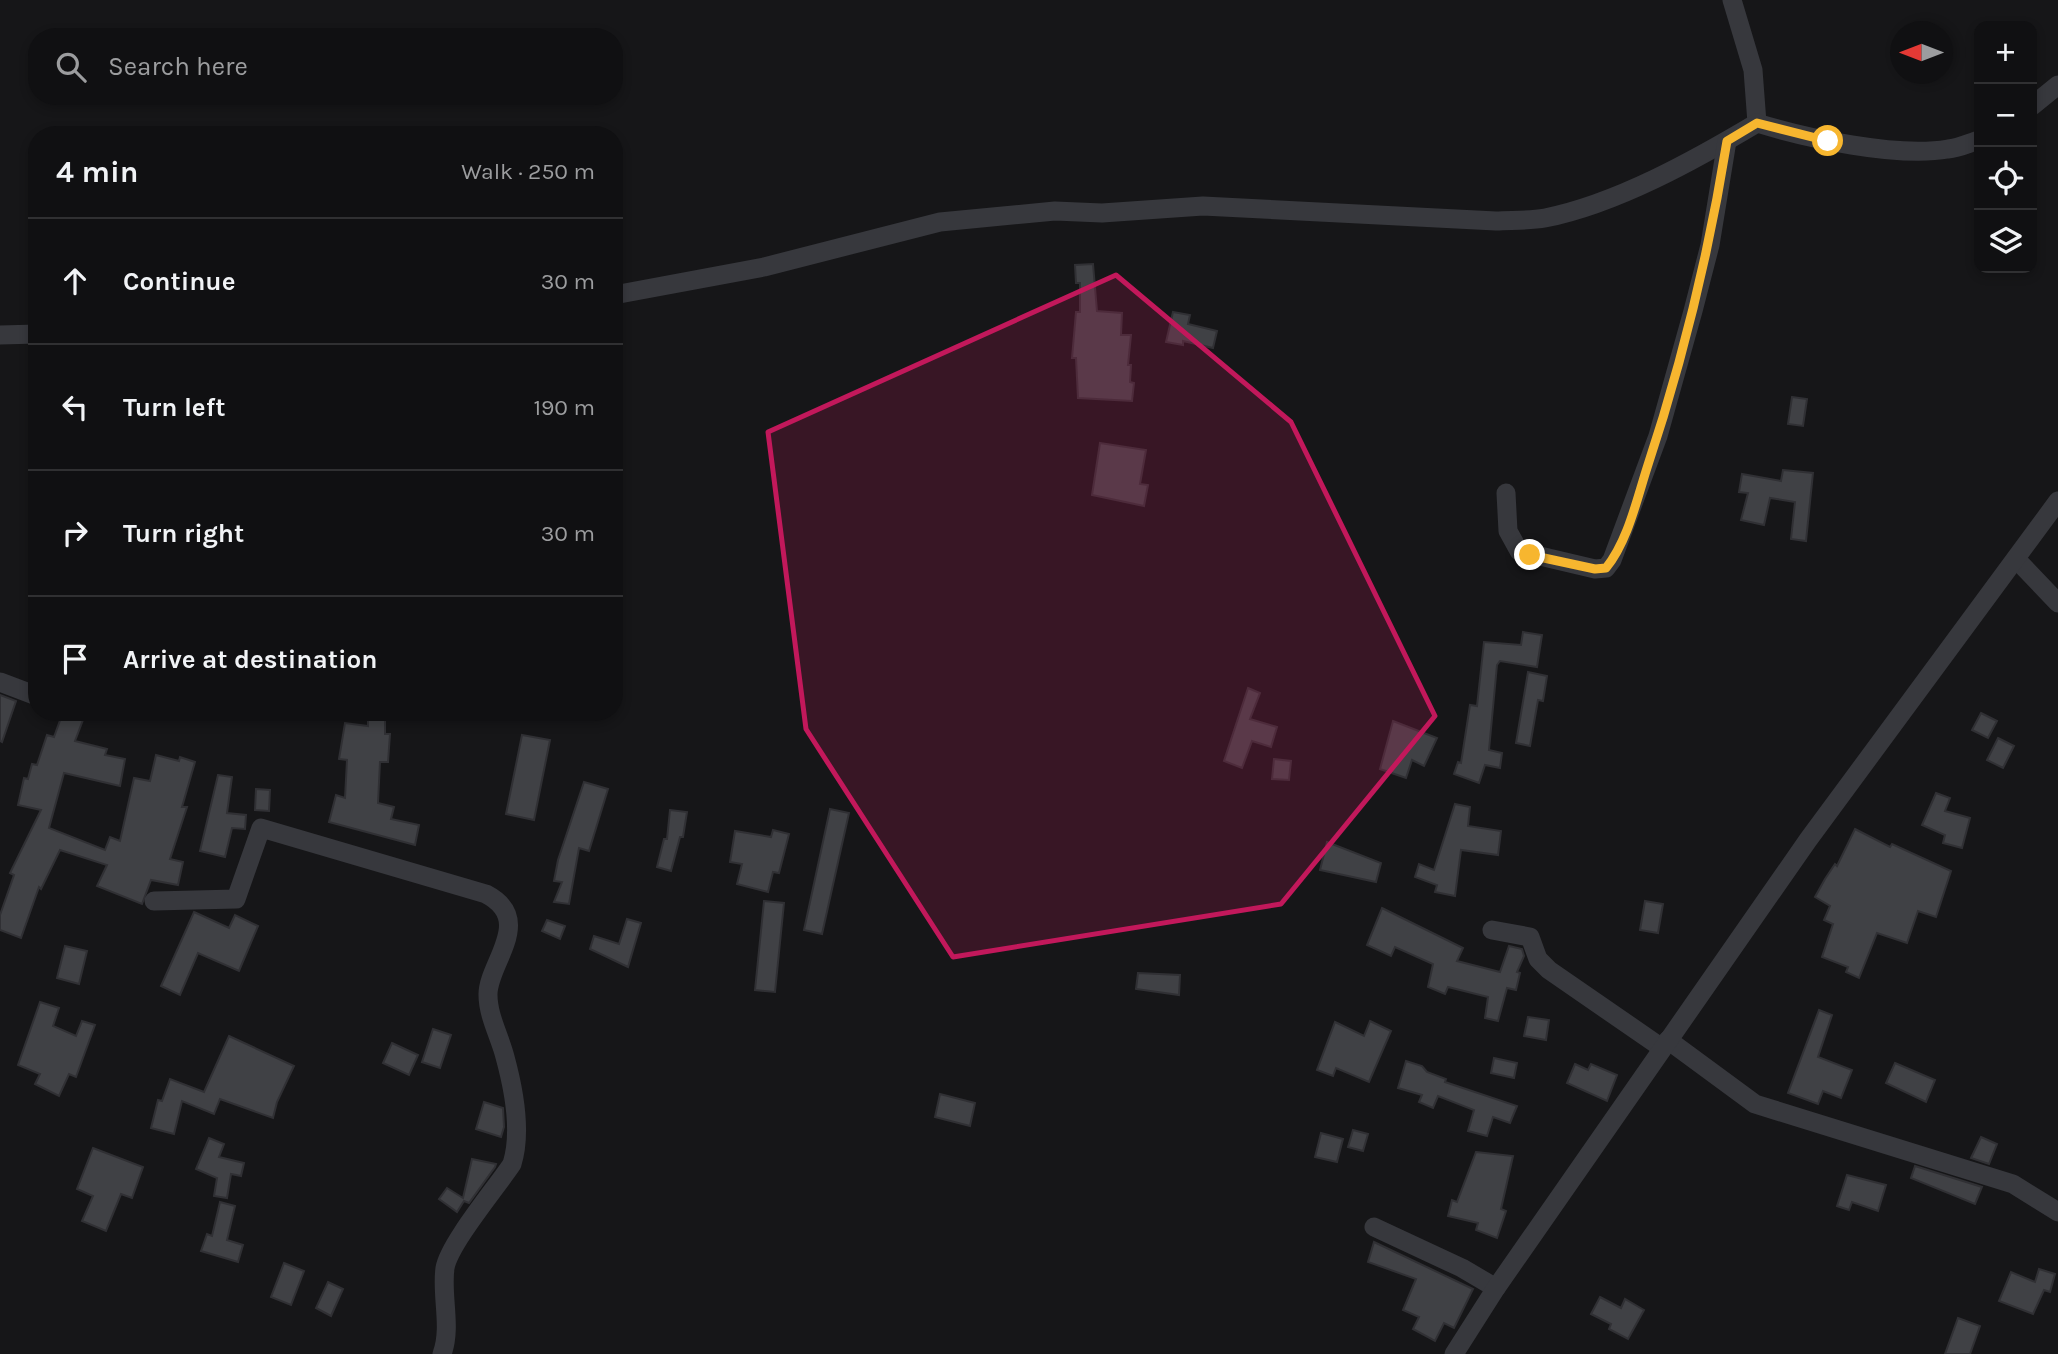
<!DOCTYPE html>
<meta charset="utf-8">
<style>
:root{--surface:#101012;--page:#1e1e20;--text:#f1f3f6;--muted:#9c9d9f;--line:#303032}
body{margin:0;font-family:Karla,sans-serif;background:var(--page);color:var(--text)}
.controls{position:absolute;right:21px;top:21px;display:grid;overflow:hidden;border-radius:14px;box-shadow:0 4px 10px #0003}
.controls button{width:63px;height:63px;display:grid;place-items:center;padding:0;border:0;border-bottom:2px solid var(--line);background:var(--surface);color:var(--text);font:35px sans-serif}
.compass{position:absolute;left:1890px;top:21px;width:63px;height:63px;border-radius:50%;background:var(--surface);box-shadow:0 4px 10px #0003;rotate:270deg}
.stop{position:absolute;width:21px;height:21px;margin:-16px;border:5px solid #f7b62f;border-radius:50%;background:#fff}
.stop.end{background:#f7b62f;border-color:#fff;box-shadow:0 2px 7px #0008}
.list{margin:0;padding:0;list-style:none}
h2{display:flex;justify-content:space-between;align-items:center;height:91px;margin:0;padding:0 28px;font-size:30px}
h2 small{font-size:23px;font-weight:400;color:var(--muted)}
.list li{display:grid;grid-template-columns:46px 1fr auto;gap:21px;align-items:center;box-sizing:border-box;height:126px;padding:0 28px;border-top:2px solid var(--line)}
.list b{display:block;font-size:26px;white-space:nowrap}
.list em{font-size:23px;font-style:normal;color:var(--muted)}
.icon{flex:none;width:38px;height:38px;fill:none;stroke:currentColor;stroke-width:2;stroke-linecap:round;stroke-linejoin:round}
.map{position:relative;flex:none;width:2058px;height:1354px;overflow:hidden}
.search{position:absolute;background:var(--surface);box-shadow:0 4px 10px #0003;left:28px;top:28px;width:595px;height:77px;display:flex;align-items:center;gap:18px;box-sizing:border-box;padding:0 24px;border-radius:28px;color:var(--muted);font-size:26px}
.panel{position:absolute;background:var(--surface);box-shadow:0 4px 10px #0003;left:28px;top:126px;width:595px;height:595px;border-radius:28px}
.map>svg:first-child{display:block}
.building{fill:#404145;stroke:#303034;stroke-width:2}
.lines{fill:none;stroke-linecap:round;stroke-linejoin:round}
.minor{stroke:#37383d;stroke-width:19}
.route{stroke:#f7b62f;stroke-width:9}
.marked{fill:#c2185b;fill-opacity:0.2;stroke:#c2185b;stroke-width:5;stroke-linejoin:round}
</style>
<div class="map">
<svg width="2058" height="1354" viewBox="0 0 2058 1354">
<rect width="100%" height="100%" fill="#161618"/>
<g class="building">
<path d="M1093 264 1097 311 1122 313 1121 335H1131L1128 365H1131L1130 382 1134 383 1132 401 1078 398 1076 358H1072L1076 312H1080V283H1076L1075 265Z"/>
<path d="M1173 312 1190 315 1188 324 1217 331 1213 348 1183 341V345L1166 342Z"/>
<path d="M1792 397 1807 399 1803 426 1788 424Z"/>
<path d="M1100 443 1146 450 1140 484 1148 485 1144 506 1092 495Z"/>
<path d="M1783 470 1813 473 1806 541 1791 539 1795 502 1770 498 1764 525 1741 520 1748 493 1739 492 1742 474 1781 481Z"/>
<path d="M1523 632 1542 635 1537 667 1500 661 1497 665 1489 750 1502 753 1500 768 1485 765 1479 783 1454 774 1458 762 1461 763 1470 705 1477 706 1484 642 1521 645Z"/>
<path d="M1528 672 1547 676 1543 701 1538 700 1530 746 1516 743Z"/>
<path d="M1248 688 1260 693 1250 719 1277 727 1271 747 1252 741 1242 768 1224 761Z"/>
<path d="M0 695 16 701 2 742 0 741Z"/>
<path d="M63 712H86L75 741 107 749 105 755 125 759 120 786 64 773 49 828 105 850 110 837 120 841 134 778 150 781 156 755 179 761 180 757 195 762 182 807H187L170 859 183 862 178 885 151 880 142 904 97 886 107 865 60 850 41 889 39 887 21 938 0 930V915L14 875 10 873 41 810 18 805 24 778 28 779 32 764 37 765 47 735 54 737Z"/>
<path d="M368 712H385V734H390L388 762H380L378 803 394 807 391 819 419 825 415 845 329 822 336 795 345 798 347 760 339 759 345 723 368 726Z"/>
<path d="M1981 713 1997 721 1988 738 1972 730Z"/>
<path d="M1393 721 1437 738 1424 766 1412 760 1406 778 1380 769Z"/>
<path d="M522 735 550 740 534 820 506 814Z"/>
<path d="M1998 738 2014 746 2003 768 1987 760Z"/>
<path d="M1274 759 1291 761 1289 780 1272 779Z"/>
<path d="M218 775 232 777 227 813 246 815 245 829 232 828 225 857 200 851Z"/>
<path d="M584 782 608 789 589 851 579 848 569 904 554 902 562 882 554 881 558 860Z"/>
<path d="M256 789 270 790 269 811 255 810Z"/>
<path d="M1936 793 1950 798 1945 811 1970 818 1962 848 1943 843 1945 835 1922 825Z"/>
<path d="M1455 804 1470 807 1468 826 1501 831 1498 855 1461 850 1455 896 1435 892 1437 885 1415 877 1419 864 1434 870Z"/>
<path d="M830 809 849 813 822 934 804 930Z"/>
<path d="M670 810 687 812 683 837H680L671 871 657 867 664 839H667Z"/>
<path d="M1855 829 1890 847 1892 844 1951 871 1936 917 1918 911 1907 943 1877 933 1859 978 1846 972 1848 967 1822 957 1833 924 1824 920 1830 906 1815 897 1825 879 1835 864 1837 866Z"/>
<path d="M773 830 789 834 779 873 773 872 768 892 737 884 742 864 730 862 735 831 771 837Z"/>
<path d="M1327 842 1381 863 1376 882 1320 870Z"/>
<path d="M764 901 784 903 775 992 755 990Z"/>
<path d="M1645 901 1663 904 1658 933 1640 930Z"/>
<path d="M1382 908 1463 948 1457 961 1500 972 1509 946 1522 949 1524 956 1517 972 1520 973 1516 990 1507 988 1498 1021 1485 1018 1488 997 1448 987 1445 994 1428 987 1433 964 1395 947 1391 956 1367 945Z"/>
<path d="M194 912 229 928 235 915 258 926 239 971 198 953 180 995 161 986Z"/>
<path d="M627 919 641 923 628 967 590 949 594 936 619 944Z"/>
<path d="M547 920 565 926 560 939 542 931Z"/>
<path d="M65 946 87 951 79 984 57 978Z"/>
<path d="M1138 973 1180 975 1179 995 1136 989Z"/>
<path d="M40 1002 59 1008 53 1026 76 1036 82 1021 95 1025 76 1077 69 1074 59 1096 35 1084 40 1074 18 1065Z"/>
<path d="M1819 1010 1832 1015 1818 1057 1852 1070 1841 1098 1823 1091 1818 1104 1788 1093Z"/>
<path d="M1528 1017 1549 1020 1546 1040 1524 1036Z"/>
<path d="M1370 1021 1391 1031 1369 1082 1336 1068 1333 1076 1317 1070 1335 1022 1364 1036Z"/>
<path d="M433 1029 451 1035 440 1068 422 1062Z"/>
<path d="M229 1036 294 1066 277 1102 273 1118 220 1099 214 1114 182 1101 174 1134 151 1128 158 1100 162 1101 170 1079 204 1092Z"/>
<path d="M392 1043 418 1055 409 1075 383 1063Z"/>
<path d="M1494 1058 1517 1063 1514 1078 1491 1073Z"/>
<path d="M1406 1061 1422 1066 1427 1072 1446 1079 1445 1082 1517 1106 1510 1123 1493 1117 1487 1136 1468 1131 1474 1110 1438 1096 1433 1108 1419 1102 1422 1095 1398 1088Z"/>
<path d="M1895 1063 1935 1080 1926 1102 1886 1083Z"/>
<path d="M1575 1064 1588 1070 1591 1064 1617 1075 1607 1101 1567 1083Z"/>
<path d="M940 1094 975 1103 970 1126 935 1117Z"/>
<path d="M484 1102 503 1108 504 1127 501 1137 476 1129Z"/>
<path d="M1353 1130 1368 1134 1363 1151 1348 1147Z"/>
<path d="M1321 1133 1343 1139 1337 1162 1315 1157Z"/>
<path d="M1981 1137 1997 1144 1989 1164 1971 1158Z"/>
<path d="M209 1138 224 1144 219 1157 244 1163 241 1176 231 1174 227 1198 214 1196 217 1178 196 1169Z"/>
<path d="M93 1148 143 1167 132 1198 121 1194 106 1231 82 1221 93 1196 77 1189Z"/>
<path d="M1476 1152 1513 1156 1501 1209 1506 1211 1497 1238 1476 1230 1478 1223 1448 1216 1452 1200 1457 1202Z"/>
<path d="M472 1159 496 1164 495 1167 469 1203 464 1201 457 1212 439 1199 447 1188 463 1198Z"/>
<path d="M1915 1166 1982 1187 1975 1204 1911 1178Z"/>
<path d="M1847 1175 1886 1185 1878 1211 1852 1202 1849 1210 1837 1206Z"/>
<path d="M220 1202 235 1206 227 1240 243 1245 238 1262 201 1251 207 1234 212 1236Z"/>
<path d="M1374 1242 1473 1289 1454 1328 1444 1323 1435 1341 1413 1329 1419 1317 1403 1310 1416 1279 1368 1262Z"/>
<path d="M284 1263 304 1271 291 1305 271 1297Z"/>
<path d="M2039 1269 2055 1274 2050 1292 2044 1290 2033 1314 1999 1301 2011 1272 2035 1282Z"/>
<path d="M328 1282 343 1289 331 1316 316 1308Z"/>
<path d="M1600 1297 1621 1308 1625 1299 1644 1310 1628 1339 1609 1329 1611 1324 1591 1314Z"/>
<path d="M1958 1318 1980 1326 1970 1354H1945Z"/>
</g>
<g class="lines">
<g class="minor">
<path d="M1732 0 1753 70 1757 123C1806 138 1897 158 1948 149 1959 148 1969 143 1979 140"/>
<path d="M2032 106 2058 85"/>
<path d="M614 295 764 267 940 222 1055 211 1102 213 1203 206 1496 221C1511 220 1529 221 1545 218 1616 204 1695 160 1757 123"/>
<path d="M0 335 37 334"/>
<path d="M1506 493 1508 531 1519 551 1595 569 1606 568 1612 560 1658 436 1693 311 1710 245 1727 141"/>
<path d="M2016 559 2058 603"/>
<path d="M0 682 37 696"/>
<path d="M154 901 236 899 261 828 486 894C536 920 487 964 488 995 488 1016 500 1037 505 1057 514 1090 522 1132 512 1164 496 1188 449 1244 445 1268 441 1296 452 1327 442 1354"/>
<path d="M1492 930 1530 937 1538 959 1549 970 1662 1048"/>
<path d="M1668 1040 1755 1104 2013 1184 2058 1212"/>
<path d="M1374 1227 1462 1268 1496 1288"/>
<path d="M1454 1354 1496 1288 1808 840 2058 501"/>
</g>
</g>
<g class="lines">
<path class="route" d="M1530 555 1595 569 1606 568C1627 542 1636 503 1646 471 1682 363 1709 253 1727 141L1757 123 1828 141"/>
</g>
<path class="marked" d="M1116 275 1291 422 1435 716 1281 904 953 957 806 729 768 432Z"/>
</svg>
<div class="controls">
<button>+</button>
<button>−</button>
<button><svg class="icon" aria-label="locate" viewBox="0 0 24 24"><circle cx="12" cy="12" r="6"/><path d="M12 2v4M12 18v4M2 12h4M18 12h4"/></svg></button>
<button><svg class="icon" aria-label="layers" viewBox="0 0 24 24"><path d="M12 4l9 5-9 5-9-5zM3 14l9 5 9-5"/></svg></button>
</div>
<svg class="compass" viewBox="-18 -18 36 36"><path d="M0-13l5 13h-10z" fill="#e53935"/><path d="M0 13l5-13h-10z" fill="#9c9d9f"/></svg>
<div class="stop" style="left:1828px;top:141px"></div>
<div class="stop end" style="left:1530px;top:555px"></div>
<div class="search"><svg class="icon" aria-label="search" viewBox="0 0 24 24"><circle cx="10" cy="10" r="6"/><path d="M15 15l6 6"/></svg>Search here</div>
<section class="panel">
<h2>4 min<small>Walk · 250 m</small></h2>
<ul class="list">
<li><svg class="icon" aria-label="ahead" viewBox="0 0 24 24"><path d="M12 20V5M6 11l6-6 6 6"/></svg><div><b>Continue</b></div><em>30 m</em></li>
<li><svg class="icon" aria-label="left" viewBox="0 0 24 24"><path d="M17 20v-9H6M10 6l-5 5 5 5"/></svg><div><b>Turn left</b></div><em>190 m</em></li>
<li><svg class="icon" aria-label="right" viewBox="0 0 24 24"><path d="M7 20v-9h11M14 6l5 5-5 5"/></svg><div><b>Turn right</b></div><em>30 m</em></li>
<li><svg class="icon" aria-label="arrive" viewBox="0 0 24 24"><path d="M6 21V4h12l-3 4 3 4H6"/></svg><div><b>Arrive at destination</b></div></li>
</ul>
</section>
</div>
